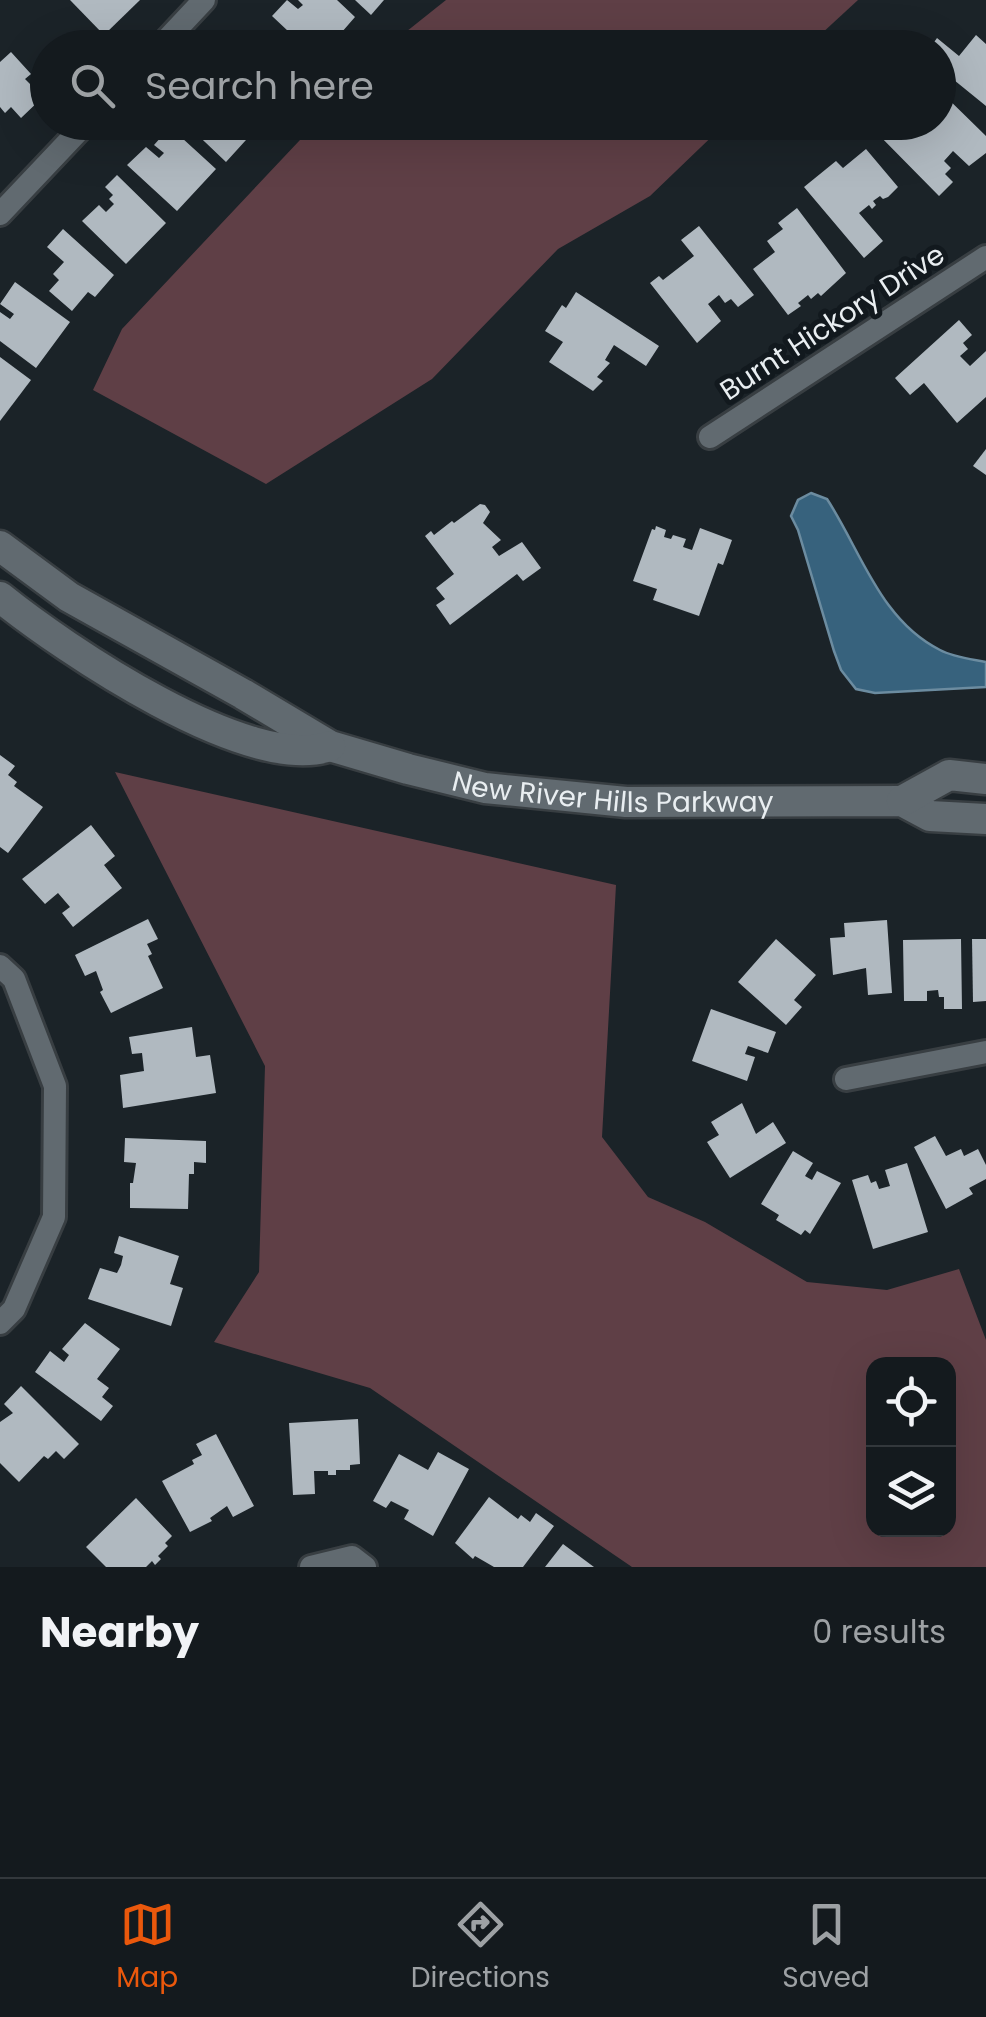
<!DOCTYPE html>
<style>
:root{--surface:#141a1e;--page:#21272b;--text:#f1f3f6;--muted:#9da1a4;--line:#33383c;--accent:#ea580c}
body{margin:0;font-family:Poppins,sans-serif;background:var(--page);color:var(--text)}
.controls{position:absolute;right:30px;bottom:30px;display:grid;overflow:hidden;border-radius:20px;box-shadow:0 10px 40px #0002}
.controls button{width:90px;height:90px;display:grid;place-items:center;padding:0;border:0;border-bottom:2px solid var(--line);background:var(--surface);color:var(--text);font:50px sans-serif}
.list{margin:0;padding:0;list-style:none}
h2{display:flex;justify-content:space-between;align-items:center;height:130px;margin:0;padding:0 40px;font-size:42px}
h2 small{font-size:32px;font-weight:400;color:var(--muted)}
.icon{flex:none;width:55px;height:55px;fill:none;stroke:currentColor;stroke-width:2;stroke-linecap:round;stroke-linejoin:round}
.map{position:relative;flex:none;width:986px;height:1567px;overflow:hidden}
.search{position:absolute;background:var(--surface);box-shadow:0 10px 40px #0002;left:30px;right:30px;top:30px;height:110px;display:flex;align-items:center;gap:25px;box-sizing:border-box;padding:0 35px;border-radius:55px;color:var(--muted);font-size:38px}
.sheet{height:310px;background:var(--surface)}
nav{display:flex;justify-content:space-around;align-items:center;box-sizing:border-box;height:140px;border-top:2px solid var(--line);background:var(--surface);font-size:28px;color:var(--muted)}
nav a{display:grid;justify-items:center;gap:5px}
nav .on{color:var(--accent)}
.map>svg:first-child{display:block}
.green{fill:#5f3f46;fill-rule:evenodd}
.water{fill:#37627d;stroke:#6c8ca0;stroke-width:2.5}
.building{fill:#b0b9c0}
.lines{fill:none;stroke-linecap:round;stroke-linejoin:round}
.street-casing{stroke:#383e42;stroke-width:28}
.secondary-casing{stroke:#383e42;stroke-width:35}
.street{stroke:#616a70;stroke-width:22}
.secondary{stroke:#616a70;stroke-width:30}
.labels{text-anchor:middle;stroke-width:10;stroke-linejoin:round;paint-order:stroke}
.street-label{font-size:28px;fill:#e9eef1;stroke:#12191e}
</style>
<div class="map">
<svg width="986" height="1567" viewBox="0 0 986 1567">
<rect width="100%" height="100%" fill="#1b2328"/>
<g class="green">
<path d="M446 0H858L807 47H387Z"/>
<path d="M316 123V122L726 123 650 196 558 249 432 379 266 484 93 390 122 329Z"/>
<path d="M115 772 616 885 602 1137 648 1197 705 1222 807 1282 887 1290 959 1269 986 1340V1567H632L370 1388 214 1342 259 1272 265 1066ZM948 1364V1530H874V1364Z"/>
</g>
<path class="water" d="M811 493 827 499C861 551 880 620 940 650 953 657 971 659 986 662V687L875 693 856 689 841 670 834 651 798 530 791 516 798 500Z"/>
<g class="building">
<path d="M70 0H140L104 35Z"/>
<path d="M287 0 298 9 303 5 298 0H337L355 17 328 48H306L272 16Z"/>
<path d="M355 0H384L371 15Z"/>
<path d="M269 31 287 48H254Z"/>
<path d="M976 35 986 44V106L938 67V48H930L937 38 959 56Z"/>
<path d="M11 52 31 74 25 79 43 97 21 118 11 107 5 113 0 107V62Z"/>
<path d="M938 89 986 136V153L969 166 953 151 944 161 951 168 945 174 953 182 939 196 872 128 878 122H899L907 131 915 122H938Z"/>
<path d="M184 122H252L241 134 246 140 226 162Z"/>
<path d="M170 127 216 169 177 211 127 165 146 147 159 158 164 153 154 145Z"/>
<path d="M866 149 898 187 888 197 883 199 880 196 873 201 876 205 872 209 869 205 859 213 883 241 864 258 804 187 836 161 843 168Z"/>
<path d="M117 175 166 223 126 264 82 221 99 205 106 212 114 204 109 199 113 195 105 187Z"/>
<path d="M797 208 846 273 821 296 818 293 811 299 808 295 798 303 801 306 788 315 753 269 775 252 767 241 783 229 778 223Z"/>
<path d="M699 226 754 295 738 307 731 299 725 303 719 295 708 304 721 321 697 343 650 283 659 276 663 280 694 256 681 240Z"/>
<path d="M63 229 114 275 95 297 88 292 72 311 49 291 59 280 53 274 64 262 47 247Z"/>
<path d="M15 282 70 322 36 368 0 341V312L10 319 14 314 0 304Z"/>
<path d="M576 292 659 346 646 366 614 345 605 360 610 363 597 377 603 381 593 391 549 362 563 342 545 331 562 305 566 308Z"/>
<path d="M959 320 972 335 963 343 968 349 960 356 970 366 986 351V397L957 423 924 383 910 395 895 378Z"/>
<path d="M0 357 31 380 0 421Z"/>
<path d="M986 449V475L973 466Z"/>
<path d="M480 504 485 505 490 512 483 523 501 540 492 547 499 556 522 542 541 568 523 581 517 574 450 625 436 605 445 599 436 588 454 574 425 536 431 531 434 535 452 521 454 523Z"/>
<path d="M656 526 666 530 664 537 671 539 673 535 686 539 683 547 692 550 700 528 732 540 723 565 718 563 699 616 653 600 657 589 633 581 652 529 655 530Z"/>
<path d="M0 755 15 766 8 775 17 782 14 786 43 807 8 853 0 847Z"/>
<path d="M91 825 115 856 104 865 122 888 73 927 62 913 70 907 58 893 45 904 22 879Z"/>
<path d="M148 919 158 939 147 944 152 954 148 956 163 988 111 1013 100 992 103 990 96 971 85 976 75 955Z"/>
<path d="M887 920 892 993 868 995 866 968 833 975 830 938 845 937 844 923Z"/>
<path d="M776 939 816 975 794 1000 802 1007 786 1025 738 982Z"/>
<path d="M961 939 962 1009H944V997H939L938 990 927 991V1001H904L903 940Z"/>
<path d="M972 939H986V1001L973 1002Z"/>
<path d="M711 1009 776 1032 768 1053 748 1046 745 1054 755 1057 747 1081 692 1061Z"/>
<path d="M192 1027 196 1057 210 1055 216 1093 123 1108 120 1075 144 1071 142 1053 132 1054 129 1037Z"/>
<path d="M742 1103 756 1134 773 1122 786 1143 730 1178 707 1142 719 1135 711 1122Z"/>
<path d="M935 1136 946 1156 961 1149 964 1156 978 1149 986 1165V1179L969 1188 973 1194 946 1209 914 1147Z"/>
<path d="M125 1138 206 1141V1163L194 1162V1174H189L188 1209 130 1208V1183H133L136 1163 124 1162Z"/>
<path d="M793 1151 813 1163 805 1176 812 1180 817 1171 841 1183 810 1234 805 1230 801 1235 776 1220 779 1215 761 1204Z"/>
<path d="M907 1163 928 1232 873 1249 852 1180 868 1175 871 1183 876 1181 879 1189 890 1186 885 1170Z"/>
<path d="M119 1236 179 1256 170 1284 183 1288 171 1326 88 1299 100 1268 117 1273 121 1265 123 1256 114 1253Z"/>
<path d="M85 1323 120 1349 97 1379 109 1388 102 1397 113 1406 101 1421 35 1372 50 1351 64 1362 69 1355 62 1349Z"/>
<path d="M21 1386 79 1444 64 1459 56 1451 48 1459 44 1456 19 1482 0 1463V1422L13 1413 4 1404Z"/>
<path d="M358 1419 360 1464 350 1465V1470H336V1475H328V1471H314L315 1494 293 1495 289 1423Z"/>
<path d="M216 1434 254 1506 233 1517 227 1506 210 1518 212 1521 190 1532 162 1481 194 1464 192 1460 202 1455 196 1444Z"/>
<path d="M438 1452 469 1469 433 1536 404 1519 409 1510 391 1501 386 1508 373 1501 399 1454 428 1470Z"/>
<path d="M489 1497 518 1519 521 1515 530 1522 536 1513 554 1526 523 1567H494L475 1556 473 1559 455 1543Z"/>
<path d="M136 1498 172 1536 165 1543 168 1546 158 1556 161 1559 155 1565 152 1561 146 1567H106L86 1547Z"/>
<path d="M563 1544 594 1567H545Z"/>
</g>
<g class="lines">
<g class="street-casing">
<g id="street">
<path d="M159 48 204 0"/>
<path d="M0 214 87 122"/>
<path d="M710 437 986 257"/>
<path d="M0 966 14 979 55 1086 54 1217 14 1309 0 1323"/>
<path d="M846 1079 986 1052"/>
<path d="M311 1567 352 1557 365 1567"/>
</g>
</g>
<g class="secondary-casing">
<g id="secondary">
<path id="s1" d="M0 546 69 597 243 694 330 746 408 769 485 788 626 802 902 801 930 816 986 819"/>
<path d="M0 597C63 648 250 775 330 746"/>
<path d="M902 801 949 775 986 779"/>
</g>
</g>
<use href="#street" class="street"/>
<use href="#secondary" class="secondary"/>
</g>
<g class="labels">
<g class="street-label">
<text transform="translate(832 322) rotate(-33)" y="10">Burnt Hickory Drive</text>
<text dy="10" stroke="none"><textPath href="#s1" startOffset="675">New River Hills Parkway</textPath></text>
</g>
</g>
</svg>
<div class="controls">
<button><svg class="icon" aria-label="locate" viewBox="0 0 24 24"><circle cx="12" cy="12" r="6"/><path d="M12 2v4M12 18v4M2 12h4M18 12h4"/></svg></button>
<button><svg class="icon" aria-label="layers" viewBox="0 0 24 24"><path d="M12 4l9 5-9 5-9-5zM3 14l9 5 9-5"/></svg></button>
</div>
<div class="search"><svg class="icon" aria-label="search" viewBox="0 0 24 24"><circle cx="10" cy="10" r="6"/><path d="M15 15l6 6"/></svg>Search here</div>
</div>
<section class="sheet">
<h2>Nearby<small>0 results</small></h2>
<ul class="list">
</ul>
</section>
<nav>
<a class="on"><svg class="icon" aria-label="map" viewBox="0 0 24 24"><path d="M3 6l6-2 6 2 6-2v14l-6 2-6-2-6 2zM9 4v14M15 6v14"/></svg>Map</a>
<a><svg class="icon" aria-label="directions" viewBox="0 0 24 24"><path d="M12 3l9 9-9 9-9-9zM9 14v-3h6M13 9l2 2-2 2"/></svg>Directions</a>
<a><svg class="icon" aria-label="saved" viewBox="0 0 24 24"><path d="M7 4h10v16l-5-4-5 4z"/></svg>Saved</a>
</nav>
